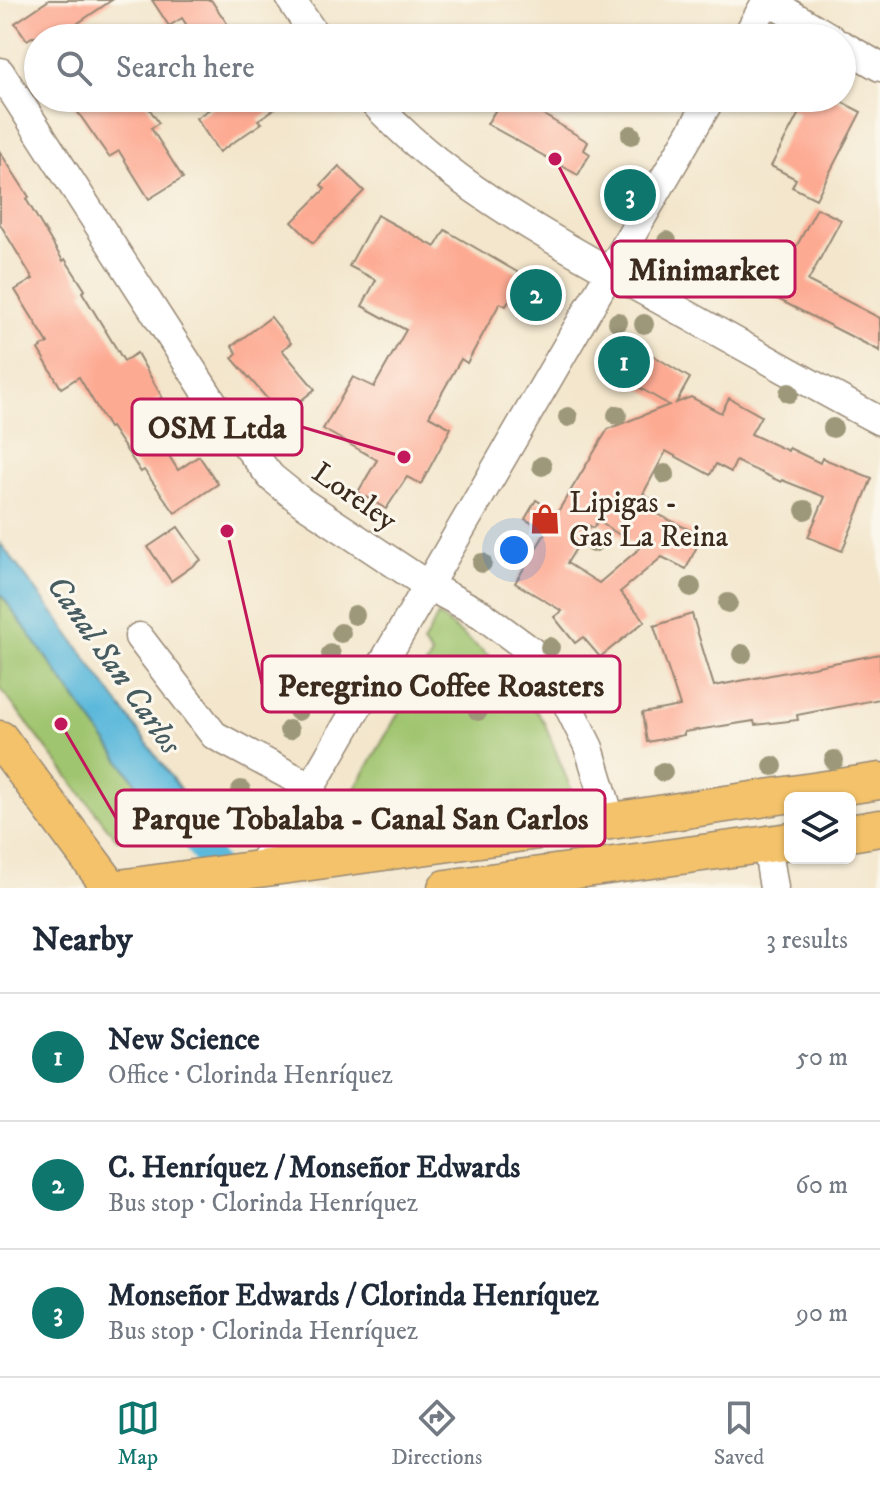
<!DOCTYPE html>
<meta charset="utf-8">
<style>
:root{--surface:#fff;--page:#f6f6f7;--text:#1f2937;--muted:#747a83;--line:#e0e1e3;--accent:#0f766e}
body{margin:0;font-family:"IM FELL DW Pica",serif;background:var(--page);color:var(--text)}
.controls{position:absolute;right:24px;bottom:24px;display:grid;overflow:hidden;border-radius:12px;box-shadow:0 2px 6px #0004}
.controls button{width:72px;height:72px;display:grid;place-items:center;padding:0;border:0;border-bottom:2px solid var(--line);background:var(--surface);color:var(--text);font:40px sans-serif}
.you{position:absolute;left:514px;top:550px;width:28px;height:28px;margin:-20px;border:6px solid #fff;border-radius:50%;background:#1a73e8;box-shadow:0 0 0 12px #1a73e833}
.badge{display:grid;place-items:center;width:52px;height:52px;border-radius:50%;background:var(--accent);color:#fff;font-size:26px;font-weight:700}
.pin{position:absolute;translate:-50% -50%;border:4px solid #fff;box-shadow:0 2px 8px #0006}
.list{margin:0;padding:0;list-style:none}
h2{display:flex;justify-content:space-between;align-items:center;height:104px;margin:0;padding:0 32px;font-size:34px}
h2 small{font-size:26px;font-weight:400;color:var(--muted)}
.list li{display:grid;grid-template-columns:52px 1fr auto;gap:24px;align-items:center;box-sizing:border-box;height:128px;padding:0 32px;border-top:2px solid var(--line)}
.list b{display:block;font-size:30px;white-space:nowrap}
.list p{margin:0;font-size:26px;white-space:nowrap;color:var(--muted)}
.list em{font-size:26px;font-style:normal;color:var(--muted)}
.icon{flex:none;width:44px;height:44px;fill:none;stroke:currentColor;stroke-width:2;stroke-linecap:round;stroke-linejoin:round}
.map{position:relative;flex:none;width:880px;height:888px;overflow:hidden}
.search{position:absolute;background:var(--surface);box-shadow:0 2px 6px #0004;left:24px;right:24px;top:24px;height:88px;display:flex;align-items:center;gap:20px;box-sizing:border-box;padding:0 28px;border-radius:44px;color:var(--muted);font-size:30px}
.sheet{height:488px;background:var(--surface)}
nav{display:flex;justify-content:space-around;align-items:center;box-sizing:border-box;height:112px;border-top:2px solid var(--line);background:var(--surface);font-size:22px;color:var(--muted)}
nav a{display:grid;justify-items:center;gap:4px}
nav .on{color:var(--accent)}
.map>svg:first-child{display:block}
.green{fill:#a0c56f;stroke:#6e7846;stroke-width:2}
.water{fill:#5db9db;stroke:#4c727c;stroke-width:2}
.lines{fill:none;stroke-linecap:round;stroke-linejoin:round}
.canal{stroke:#5db9db;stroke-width:28}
.building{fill:#fdaa93;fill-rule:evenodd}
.minor-casing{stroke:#978875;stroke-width:31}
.major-casing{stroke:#978875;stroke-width:39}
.minor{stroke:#fff;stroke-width:28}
.major{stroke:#f3c26a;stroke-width:36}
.tree{fill:#9e987a}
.labels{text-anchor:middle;stroke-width:6;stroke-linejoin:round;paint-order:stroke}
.street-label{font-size:30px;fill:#3b2a1e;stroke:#fbf7ec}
.poi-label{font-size:30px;fill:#3b2a1e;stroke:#fbf7ec;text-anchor:start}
.water-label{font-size:32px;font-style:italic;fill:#475c60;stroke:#fbf7ec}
.leader{fill:none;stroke:#c2185b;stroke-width:3}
.callout-dot{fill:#c2185b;stroke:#fbf7ec;stroke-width:3}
.callout{fill:#fbf7ec;stroke:#c2185b;stroke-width:3}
.callout-label{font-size:32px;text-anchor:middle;font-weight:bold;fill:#3b2a1e}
</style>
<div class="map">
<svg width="880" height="888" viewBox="0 0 880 888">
<rect width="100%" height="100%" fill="#fbf7ec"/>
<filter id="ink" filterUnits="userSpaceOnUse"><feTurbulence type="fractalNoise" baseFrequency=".0125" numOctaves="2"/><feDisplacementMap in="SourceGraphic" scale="16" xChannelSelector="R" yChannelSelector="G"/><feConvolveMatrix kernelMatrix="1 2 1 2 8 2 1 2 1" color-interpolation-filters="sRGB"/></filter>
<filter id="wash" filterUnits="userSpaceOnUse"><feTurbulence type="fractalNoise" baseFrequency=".006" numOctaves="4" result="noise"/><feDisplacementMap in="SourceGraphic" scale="32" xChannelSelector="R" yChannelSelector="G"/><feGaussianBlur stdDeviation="1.8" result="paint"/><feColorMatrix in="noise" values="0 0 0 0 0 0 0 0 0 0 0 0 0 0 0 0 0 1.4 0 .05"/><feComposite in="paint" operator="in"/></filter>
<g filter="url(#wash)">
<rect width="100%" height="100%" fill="#f3e6cc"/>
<g class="green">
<path d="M0 593 171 832 117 840 0 688Z"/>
<path d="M438 615 510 673 544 722 572 792 328 827 316 820 331 797 345 806 432 655 423 644Z"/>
</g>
<path class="water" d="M0 543 58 619 210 831 171 832 0 593Z"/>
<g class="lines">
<path class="canal" d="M171 802 228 887"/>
</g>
<g id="blocks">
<g class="building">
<path d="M49 0H112L56 38 32 37 27 40 15 23Z"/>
<path d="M152 0H211L237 38H195L182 18 169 26Z"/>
<path d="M68 98H142L159 123 151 128 183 178 149 199 119 151 109 157Z"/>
<path d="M232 98H291L258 120 262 123 219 152 196 118 224 100 225 103Z"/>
<path d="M503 98H536L531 107 588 142 584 150 590 154 578 175 487 124Z"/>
<path d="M770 98H834L861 112 816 199 792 187 796 179 771 166 799 113Z"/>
<path d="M0 152 29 197 26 199 63 261 65 259 85 290 82 292 124 361 137 353 162 397 140 410 178 470 199 456 218 484 175 513 144 470 141 472 111 427 109 428 79 377 61 388 38 349 48 343 15 290 33 279 0 224Z"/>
<path d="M339 166 364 191 313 243 292 222 325 189 321 185Z"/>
<path d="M817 208 841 220 808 281 880 318V351L756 288 774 254 788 262Z"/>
<path d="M377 215 435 247 445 230 524 276 506 306 500 303 467 363 461 359 429 416 451 428 421 484 407 477 386 509 358 492 377 460 323 429 353 377 374 387 406 330 362 306 376 280 349 266Z"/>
<path d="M271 317 291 343 282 350 315 389 282 416 232 358 237 353 232 346Z"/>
<path d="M631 342 690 378 676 403 691 397 721 413 729 398 761 416 751 434 788 451 789 448 820 463 822 458 872 478 842 551 808 537 825 497 782 480 781 482 736 461 731 472 716 464 710 475 666 451 643 494 651 499 645 508 702 536 686 569 662 557 620 592 645 621 600 657 583 637 575 643 554 617 562 611 515 583 546 532 525 519 536 500 557 513 608 429 669 405 613 372ZM598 521 640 548 599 583 567 563 590 526 593 528Z"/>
<path d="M178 527 201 560 171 581 148 547Z"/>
<path d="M692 614 714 686 880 654V699L797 715 798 720 755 725 754 721 684 732V735L647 742 642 713 680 706 654 626Z"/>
</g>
</g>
</g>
<g filter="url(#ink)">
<use href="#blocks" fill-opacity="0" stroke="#978875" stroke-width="2"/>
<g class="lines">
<g class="minor-casing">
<g id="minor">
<path d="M291 0 317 38"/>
<path d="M767 0 831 38"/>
<path d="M746 38 767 0"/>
<path d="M842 45 880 67"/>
<path d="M0 72 212 401 271 477 302 502 427 585 481 614 531 651 558 685 589 748 611 821"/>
<path d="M370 98C447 185 557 242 657 298 731 339 805 381 880 421"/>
<path d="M139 637 214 735 311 787"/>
<path d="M767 844 774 888"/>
<path d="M257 871 311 787 711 98"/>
</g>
</g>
<g class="major-casing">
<g id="major">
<path d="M0 739 111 888"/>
<path d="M850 833 880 828"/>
<path d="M119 888 618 820 880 781"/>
<path d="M446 888 790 841"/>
</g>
</g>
<use href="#minor" class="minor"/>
<use href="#major" class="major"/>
</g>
<g class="tree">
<circle cx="631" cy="135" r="10"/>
<circle cx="667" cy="241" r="10"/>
<circle cx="618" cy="322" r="10"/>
<circle cx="644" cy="324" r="10"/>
<circle cx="789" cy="393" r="10"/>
<circle cx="617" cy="415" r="10"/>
<circle cx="568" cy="417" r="10"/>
<circle cx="833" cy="428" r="10"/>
<circle cx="542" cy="466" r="10"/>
<circle cx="665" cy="474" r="10"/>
<circle cx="805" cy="510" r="10"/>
<circle cx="593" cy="543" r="10"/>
<circle cx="482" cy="563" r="10"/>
<circle cx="691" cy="587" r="10"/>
<circle cx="728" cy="603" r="10"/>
<circle cx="355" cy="615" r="10"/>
<circle cx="341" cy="633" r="10"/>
<circle cx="550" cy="647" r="10"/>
<circle cx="331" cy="654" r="10"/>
<circle cx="742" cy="654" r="10"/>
<circle cx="298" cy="711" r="10"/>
<circle cx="478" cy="711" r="10"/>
<circle cx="289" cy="730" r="10"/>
<circle cx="834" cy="760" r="10"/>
<circle cx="773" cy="766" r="10"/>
<circle cx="663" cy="772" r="10"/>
<circle cx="241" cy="790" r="10"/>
</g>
</g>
<defs>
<g id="shop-bare" transform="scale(2.4)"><path d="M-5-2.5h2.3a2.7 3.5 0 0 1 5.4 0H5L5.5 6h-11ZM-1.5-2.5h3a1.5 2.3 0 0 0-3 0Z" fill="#c8321e" stroke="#fbf7ec" stroke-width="2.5" paint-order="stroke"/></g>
</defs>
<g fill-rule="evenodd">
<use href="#shop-bare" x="545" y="519"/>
</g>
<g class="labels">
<g class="street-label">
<text transform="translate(355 496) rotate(35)" y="10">Loreley</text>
</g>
<g class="poi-label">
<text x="569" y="512">Lipigas -<tspan x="569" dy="34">Gas La Reina</tspan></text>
</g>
<g class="water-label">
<text transform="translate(115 664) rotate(55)" y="11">Canal San Carlos</text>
</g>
</g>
<path class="leader" d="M555 159L612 269M404 457L302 427M227 531L262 684M61 724L116 818"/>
<g class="callout-dot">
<circle cx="555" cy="159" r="8"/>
<circle cx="404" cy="457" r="8"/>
<circle cx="227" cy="531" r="8"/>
<circle cx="61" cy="724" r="8"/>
</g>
<g class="callout">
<rect x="612" y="241" width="183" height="56" rx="8"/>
<rect x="132" y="399" width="170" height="56" rx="8"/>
<rect x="262" y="656" width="358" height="56" rx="8"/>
<rect x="116" y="790" width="489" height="56" rx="8"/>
</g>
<g class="callout-label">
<text x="704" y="280">Minimarket</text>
<text x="217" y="438">OSM Ltda</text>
<text x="441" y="696">Peregrino Coffee Roasters</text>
<text x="360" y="829">Parque Tobalaba - Canal San Carlos</text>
</g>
</svg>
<div class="controls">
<button><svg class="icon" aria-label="layers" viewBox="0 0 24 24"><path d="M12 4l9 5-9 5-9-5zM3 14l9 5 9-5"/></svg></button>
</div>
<div class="you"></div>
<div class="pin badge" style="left:624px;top:362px">1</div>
<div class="pin badge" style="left:536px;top:295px">2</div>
<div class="pin badge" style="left:630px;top:195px">3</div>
<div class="search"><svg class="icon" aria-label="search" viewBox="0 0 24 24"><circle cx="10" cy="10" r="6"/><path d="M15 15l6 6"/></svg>Search here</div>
</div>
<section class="sheet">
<h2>Nearby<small>3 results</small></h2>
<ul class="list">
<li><span class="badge">1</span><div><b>New Science</b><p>Office · Clorinda Henríquez</p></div><em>50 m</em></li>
<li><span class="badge">2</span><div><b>C. Henríquez / Monseñor Edwards</b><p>Bus stop · Clorinda Henríquez</p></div><em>60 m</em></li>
<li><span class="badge">3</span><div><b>Monseñor Edwards / Clorinda Henríquez</b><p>Bus stop · Clorinda Henríquez</p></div><em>90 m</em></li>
</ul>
</section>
<nav>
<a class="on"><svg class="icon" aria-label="map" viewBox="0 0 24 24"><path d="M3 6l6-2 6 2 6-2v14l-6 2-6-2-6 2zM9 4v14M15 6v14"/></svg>Map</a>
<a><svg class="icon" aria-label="directions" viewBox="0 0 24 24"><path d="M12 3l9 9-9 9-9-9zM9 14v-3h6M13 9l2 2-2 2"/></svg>Directions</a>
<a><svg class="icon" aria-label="saved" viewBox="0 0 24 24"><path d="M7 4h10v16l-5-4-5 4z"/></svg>Saved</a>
</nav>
